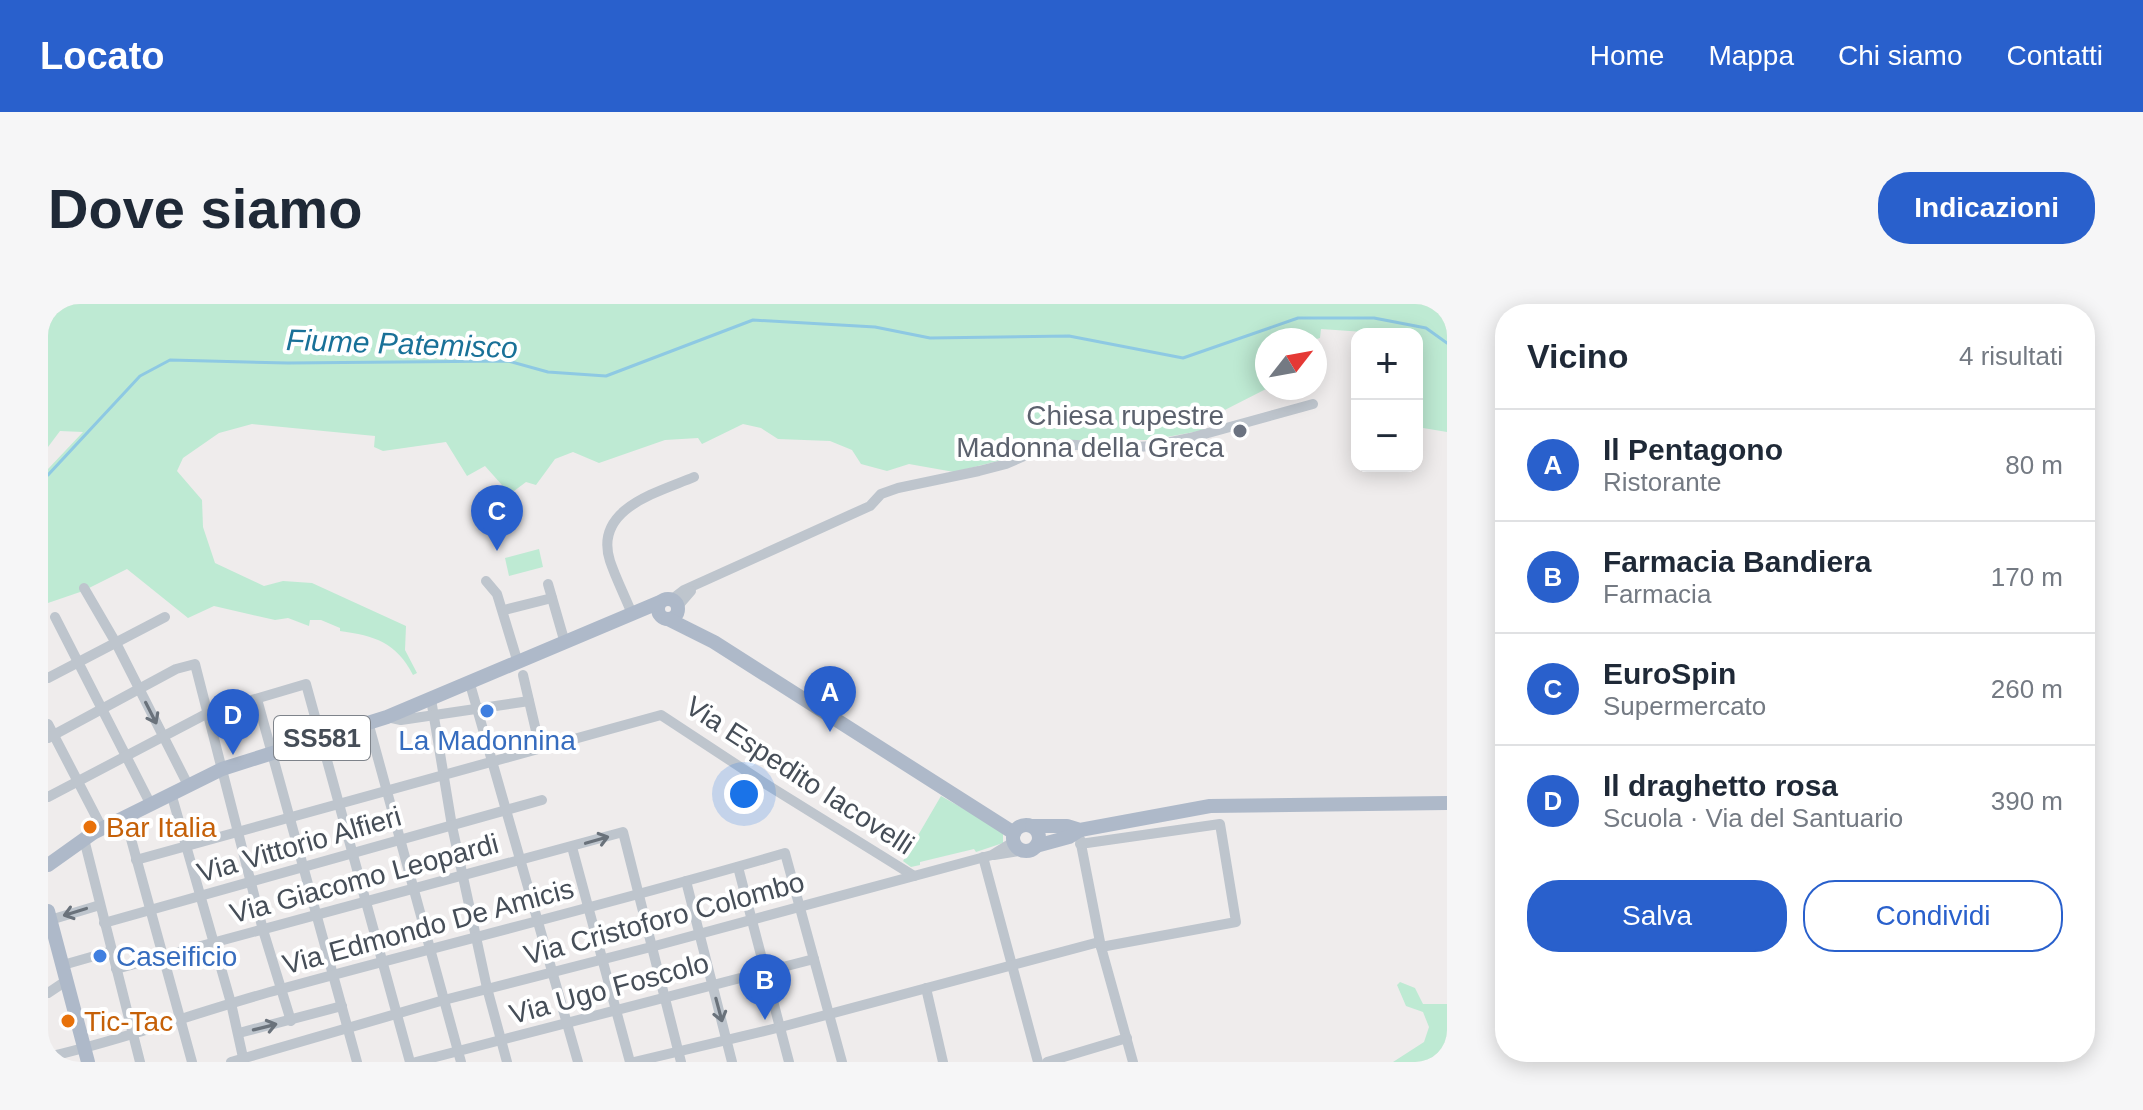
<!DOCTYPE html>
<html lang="it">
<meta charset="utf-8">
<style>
:root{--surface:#fff;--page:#f6f6f7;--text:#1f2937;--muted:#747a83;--line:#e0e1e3;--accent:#2960cc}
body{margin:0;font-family:Arial,sans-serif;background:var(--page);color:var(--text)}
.controls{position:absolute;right:24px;top:24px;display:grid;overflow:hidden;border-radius:16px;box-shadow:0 4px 20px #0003}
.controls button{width:72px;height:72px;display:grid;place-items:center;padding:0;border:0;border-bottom:2px solid var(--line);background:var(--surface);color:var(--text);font:40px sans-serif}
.compass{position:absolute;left:1207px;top:24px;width:72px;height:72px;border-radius:50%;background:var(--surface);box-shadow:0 4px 20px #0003;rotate:59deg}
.you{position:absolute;left:696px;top:490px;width:28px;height:28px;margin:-20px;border:6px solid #fff;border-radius:50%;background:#1a73e8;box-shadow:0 0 0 12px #1a73e833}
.badge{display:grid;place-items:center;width:52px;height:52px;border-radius:50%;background:var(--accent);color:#fff;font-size:26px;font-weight:700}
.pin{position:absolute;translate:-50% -66px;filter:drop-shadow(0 2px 4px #0008)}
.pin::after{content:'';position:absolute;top:42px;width:28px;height:24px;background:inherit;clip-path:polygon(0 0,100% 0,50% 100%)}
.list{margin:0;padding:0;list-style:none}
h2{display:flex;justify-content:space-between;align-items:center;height:104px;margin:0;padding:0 32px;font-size:34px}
h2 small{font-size:26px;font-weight:400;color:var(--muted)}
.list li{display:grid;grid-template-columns:52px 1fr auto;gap:24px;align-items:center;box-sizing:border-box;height:112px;padding:0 32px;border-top:2px solid var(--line)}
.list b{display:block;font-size:30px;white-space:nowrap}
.list p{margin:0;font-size:26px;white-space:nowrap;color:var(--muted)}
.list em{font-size:26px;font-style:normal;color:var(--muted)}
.actions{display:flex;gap:16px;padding:24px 32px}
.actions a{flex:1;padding:18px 0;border:2px solid var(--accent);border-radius:32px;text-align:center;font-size:28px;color:var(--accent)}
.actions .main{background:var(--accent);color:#fff}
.map{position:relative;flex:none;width:1399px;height:758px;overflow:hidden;border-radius:32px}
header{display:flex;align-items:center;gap:48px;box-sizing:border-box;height:112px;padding:0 40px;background:var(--accent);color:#fff}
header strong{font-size:38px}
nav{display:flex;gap:44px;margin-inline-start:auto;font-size:28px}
.intro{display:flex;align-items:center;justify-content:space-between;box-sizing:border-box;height:192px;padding:0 48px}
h1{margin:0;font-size:56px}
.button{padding:20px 36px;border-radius:32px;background:var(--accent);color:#fff;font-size:28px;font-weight:700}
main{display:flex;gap:48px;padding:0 48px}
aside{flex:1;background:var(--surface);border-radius:32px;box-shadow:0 4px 20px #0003}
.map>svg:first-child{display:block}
.green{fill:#beead3}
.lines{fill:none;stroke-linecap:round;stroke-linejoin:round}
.stream{stroke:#8ec9e3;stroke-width:3}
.minor{stroke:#bec5cd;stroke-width:10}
.major{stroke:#aeb9c9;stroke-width:14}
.oneway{stroke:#6a727b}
.worship-dot{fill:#6b7280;stroke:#fff;stroke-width:3}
.shop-dot{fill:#3f7fe0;stroke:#fff;stroke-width:3}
.food-dot{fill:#e8710a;stroke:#fff;stroke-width:3}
.labels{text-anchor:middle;stroke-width:8;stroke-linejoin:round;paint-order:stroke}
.shield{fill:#fff;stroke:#7e838a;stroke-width:2}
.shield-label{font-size:26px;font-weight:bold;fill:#464e58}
.worship-label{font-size:28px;fill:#5b616d;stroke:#fff;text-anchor:end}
.shop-label{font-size:28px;fill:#366cbe;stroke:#fff}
.street-label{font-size:28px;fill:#464e58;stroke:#fff}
.food-label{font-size:28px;fill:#c56008;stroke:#fff;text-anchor:start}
.water-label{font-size:30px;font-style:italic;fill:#197198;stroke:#fff}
</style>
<header>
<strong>Locato</strong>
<nav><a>Home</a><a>Mappa</a><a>Chi siamo</a><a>Contatti</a></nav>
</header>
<div class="intro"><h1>Dove siamo</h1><a class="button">Indicazioni</a></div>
<main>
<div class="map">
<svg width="1399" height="758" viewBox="0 0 1399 758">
<rect width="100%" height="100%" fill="#efecec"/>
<g class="green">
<path d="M0 0H1399V128L1369 123V78L1372 70 1369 56V30H1316V28L1273 25 1272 34 1265 36H1219L1220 84 1161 114 1155 118 1157 126 1102 136H1025L993 139 950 157 906 168 861 160 839 167 813 160 804 146 782 137 730 135 713 124 695 120 654 140 650 134 617 136 551 159 525 148 507 155 488 181 478 178 462 190 437 162 419 172 398 138 335 147 326 143 327 132 204 120 171 129 135 154 129 167 154 196 155 223 167 259 216 282 235 277 264 279 358 322 357 346 369 369 365 371C348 338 327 332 292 327V324L273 316H262L261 322 240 314 227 316 166 302 140 314 79 265 35 287 0 299V165L35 128 12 127 0 143Z"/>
<path d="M491 245 495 263 461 272 457 254Z"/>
<path d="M893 492 955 527V539L928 548 926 545 872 558V561L863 563 855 557Z"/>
<path d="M1352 678 1367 684 1375 700H1399V758H1345L1376 738 1381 723 1375 708 1358 702 1349 681Z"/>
</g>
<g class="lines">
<path class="stream" d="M0 171 92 72 122 56 240 59 460 57 500 68 558 72 705 16 827 23 882 34 1021 32 1135 54 1250 14H1326L1378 24 1399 39"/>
<g class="minor">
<path d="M438 277 449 290 470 359"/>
<path d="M500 280 517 339"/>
<path d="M36 284 68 339 140 481"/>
<path d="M623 296 636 286 822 202 833 190 850 184 931 167 958 160 997 143 1013 140 1074 144 1104 142 1142 134 1265 100"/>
<path d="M630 302 643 287"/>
<path d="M456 306 504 294"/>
<path d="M584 310C577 292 568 275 562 257 545 204 611 188 646 173"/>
<path d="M7 313 102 499"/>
<path d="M475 371 492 444"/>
<path d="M0 374 117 313"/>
<path d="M422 380 530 758"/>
<path d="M209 395 309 758"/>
<path d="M383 395 404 522 439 684 459 758"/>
<path d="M339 413 353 416 481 397"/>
<path d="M320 418 413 758"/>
<path d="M0 420 54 524"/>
<path d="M0 434 128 365 147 360 215 626 243 717"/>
<path d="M123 489 183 699 196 758"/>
<path d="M0 493 160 409 258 380 362 758"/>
<path d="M77 513 144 758"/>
<path d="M36 535 92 758"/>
<path d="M1032 535 1053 643 1085 758"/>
<path d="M1032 540 1172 520 1188 618 1053 643"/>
<path d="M524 543 582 758"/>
<path d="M946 551 977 546"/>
<path d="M935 553 990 758"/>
<path d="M88 556 613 411 721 482 866 572"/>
<path d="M690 563 741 758"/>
<path d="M638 577 684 758"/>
<path d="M2 616 52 601"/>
<path d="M56 619 494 496"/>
<path d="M15 661 64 647"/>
<path d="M68 665 575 528 633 758"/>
<path d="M878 684 895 758"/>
<path d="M0 689 18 677"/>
<path d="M191 729 294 702"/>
<path d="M0 753C79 735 155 706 233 685 401 639 570 598 737 549L794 758"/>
<path d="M183 758 396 696 603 643 944 551 962 540 965 533"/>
<path d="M368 758 766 655"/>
<path d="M586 758 733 723 1051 638"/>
<path d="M999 758 1079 734"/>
</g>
<g class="major">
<circle cx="620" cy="305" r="10"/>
<path d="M620 315 666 338 966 529"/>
<circle cx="978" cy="534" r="13"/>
<path d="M984 522H1019L1032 526 1162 502 1399 499"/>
<path d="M988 542 1021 533 1032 526"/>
<path d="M0 561 45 529 174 465 339 413 612 298"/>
<path d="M0 607 40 758"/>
</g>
</g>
<defs><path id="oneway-shaft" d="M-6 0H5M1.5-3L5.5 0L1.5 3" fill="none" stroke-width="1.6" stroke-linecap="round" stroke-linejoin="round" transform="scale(2)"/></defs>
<g class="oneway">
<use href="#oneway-shaft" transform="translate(103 409) rotate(63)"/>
<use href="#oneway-shaft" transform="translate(549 536) rotate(-16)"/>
<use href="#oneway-shaft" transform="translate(27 608) rotate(163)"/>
<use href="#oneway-shaft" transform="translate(671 706) rotate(75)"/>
<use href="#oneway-shaft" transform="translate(217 723) rotate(-14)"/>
</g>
<circle class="worship-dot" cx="1192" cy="127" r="8"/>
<g class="shop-dot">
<circle cx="439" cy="407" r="8"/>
<circle cx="52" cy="652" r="8"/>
</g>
<g class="food-dot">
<circle cx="42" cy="523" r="8"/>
<circle cx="20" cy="717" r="8"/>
</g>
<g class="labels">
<rect class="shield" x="226" y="412" width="96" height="44" rx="6"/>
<g class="shield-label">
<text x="274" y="443">SS581</text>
</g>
<g class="worship-label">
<text x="1176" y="121">Chiesa rupestre<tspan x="1176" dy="32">Madonna della Greca</tspan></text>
</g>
<g class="shop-label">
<text x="439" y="446">La Madonnina</text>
<text x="68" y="662" text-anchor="start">Caseificio</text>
</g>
<g class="street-label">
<text transform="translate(752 471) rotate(33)" y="10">Via Espedito Iacovelli</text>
<text transform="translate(251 540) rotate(-16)" y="10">Via Vittorio Alfieri</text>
<text transform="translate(316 574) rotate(-15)" y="10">Via Giacomo Leopardi</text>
<text transform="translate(616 614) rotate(-15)" y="10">Via Cristoforo Colombo</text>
<text transform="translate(380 622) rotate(-15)" y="10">Via Edmondo De Amicis</text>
<text transform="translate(561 684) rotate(-15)" y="10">Via Ugo Foscolo</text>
</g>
<g class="food-label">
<text x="58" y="533">Bar Italia</text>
<text x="36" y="727">Tic-Tac</text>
</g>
<g class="water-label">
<text transform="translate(354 40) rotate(2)" y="10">Fiume Patemisco</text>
</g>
</g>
</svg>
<div class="controls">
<button>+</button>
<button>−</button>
</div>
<svg class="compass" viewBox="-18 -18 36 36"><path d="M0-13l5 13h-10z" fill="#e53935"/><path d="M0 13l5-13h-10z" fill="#747a83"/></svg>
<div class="you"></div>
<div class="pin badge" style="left:782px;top:428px">A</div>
<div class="pin badge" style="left:717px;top:716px">B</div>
<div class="pin badge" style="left:449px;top:247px">C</div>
<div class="pin badge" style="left:185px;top:451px">D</div>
</div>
<aside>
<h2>Vicino<small>4 risultati</small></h2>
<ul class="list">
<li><span class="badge">A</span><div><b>Il Pentagono</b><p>Ristorante</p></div><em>80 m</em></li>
<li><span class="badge">B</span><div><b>Farmacia Bandiera</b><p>Farmacia</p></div><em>170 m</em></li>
<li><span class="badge">C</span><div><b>EuroSpin</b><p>Supermercato</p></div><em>260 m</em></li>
<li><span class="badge">D</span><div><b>Il draghetto rosa</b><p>Scuola · Via del Santuario</p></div><em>390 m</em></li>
</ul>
<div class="actions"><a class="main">Salva</a><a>Condividi</a></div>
</aside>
</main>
